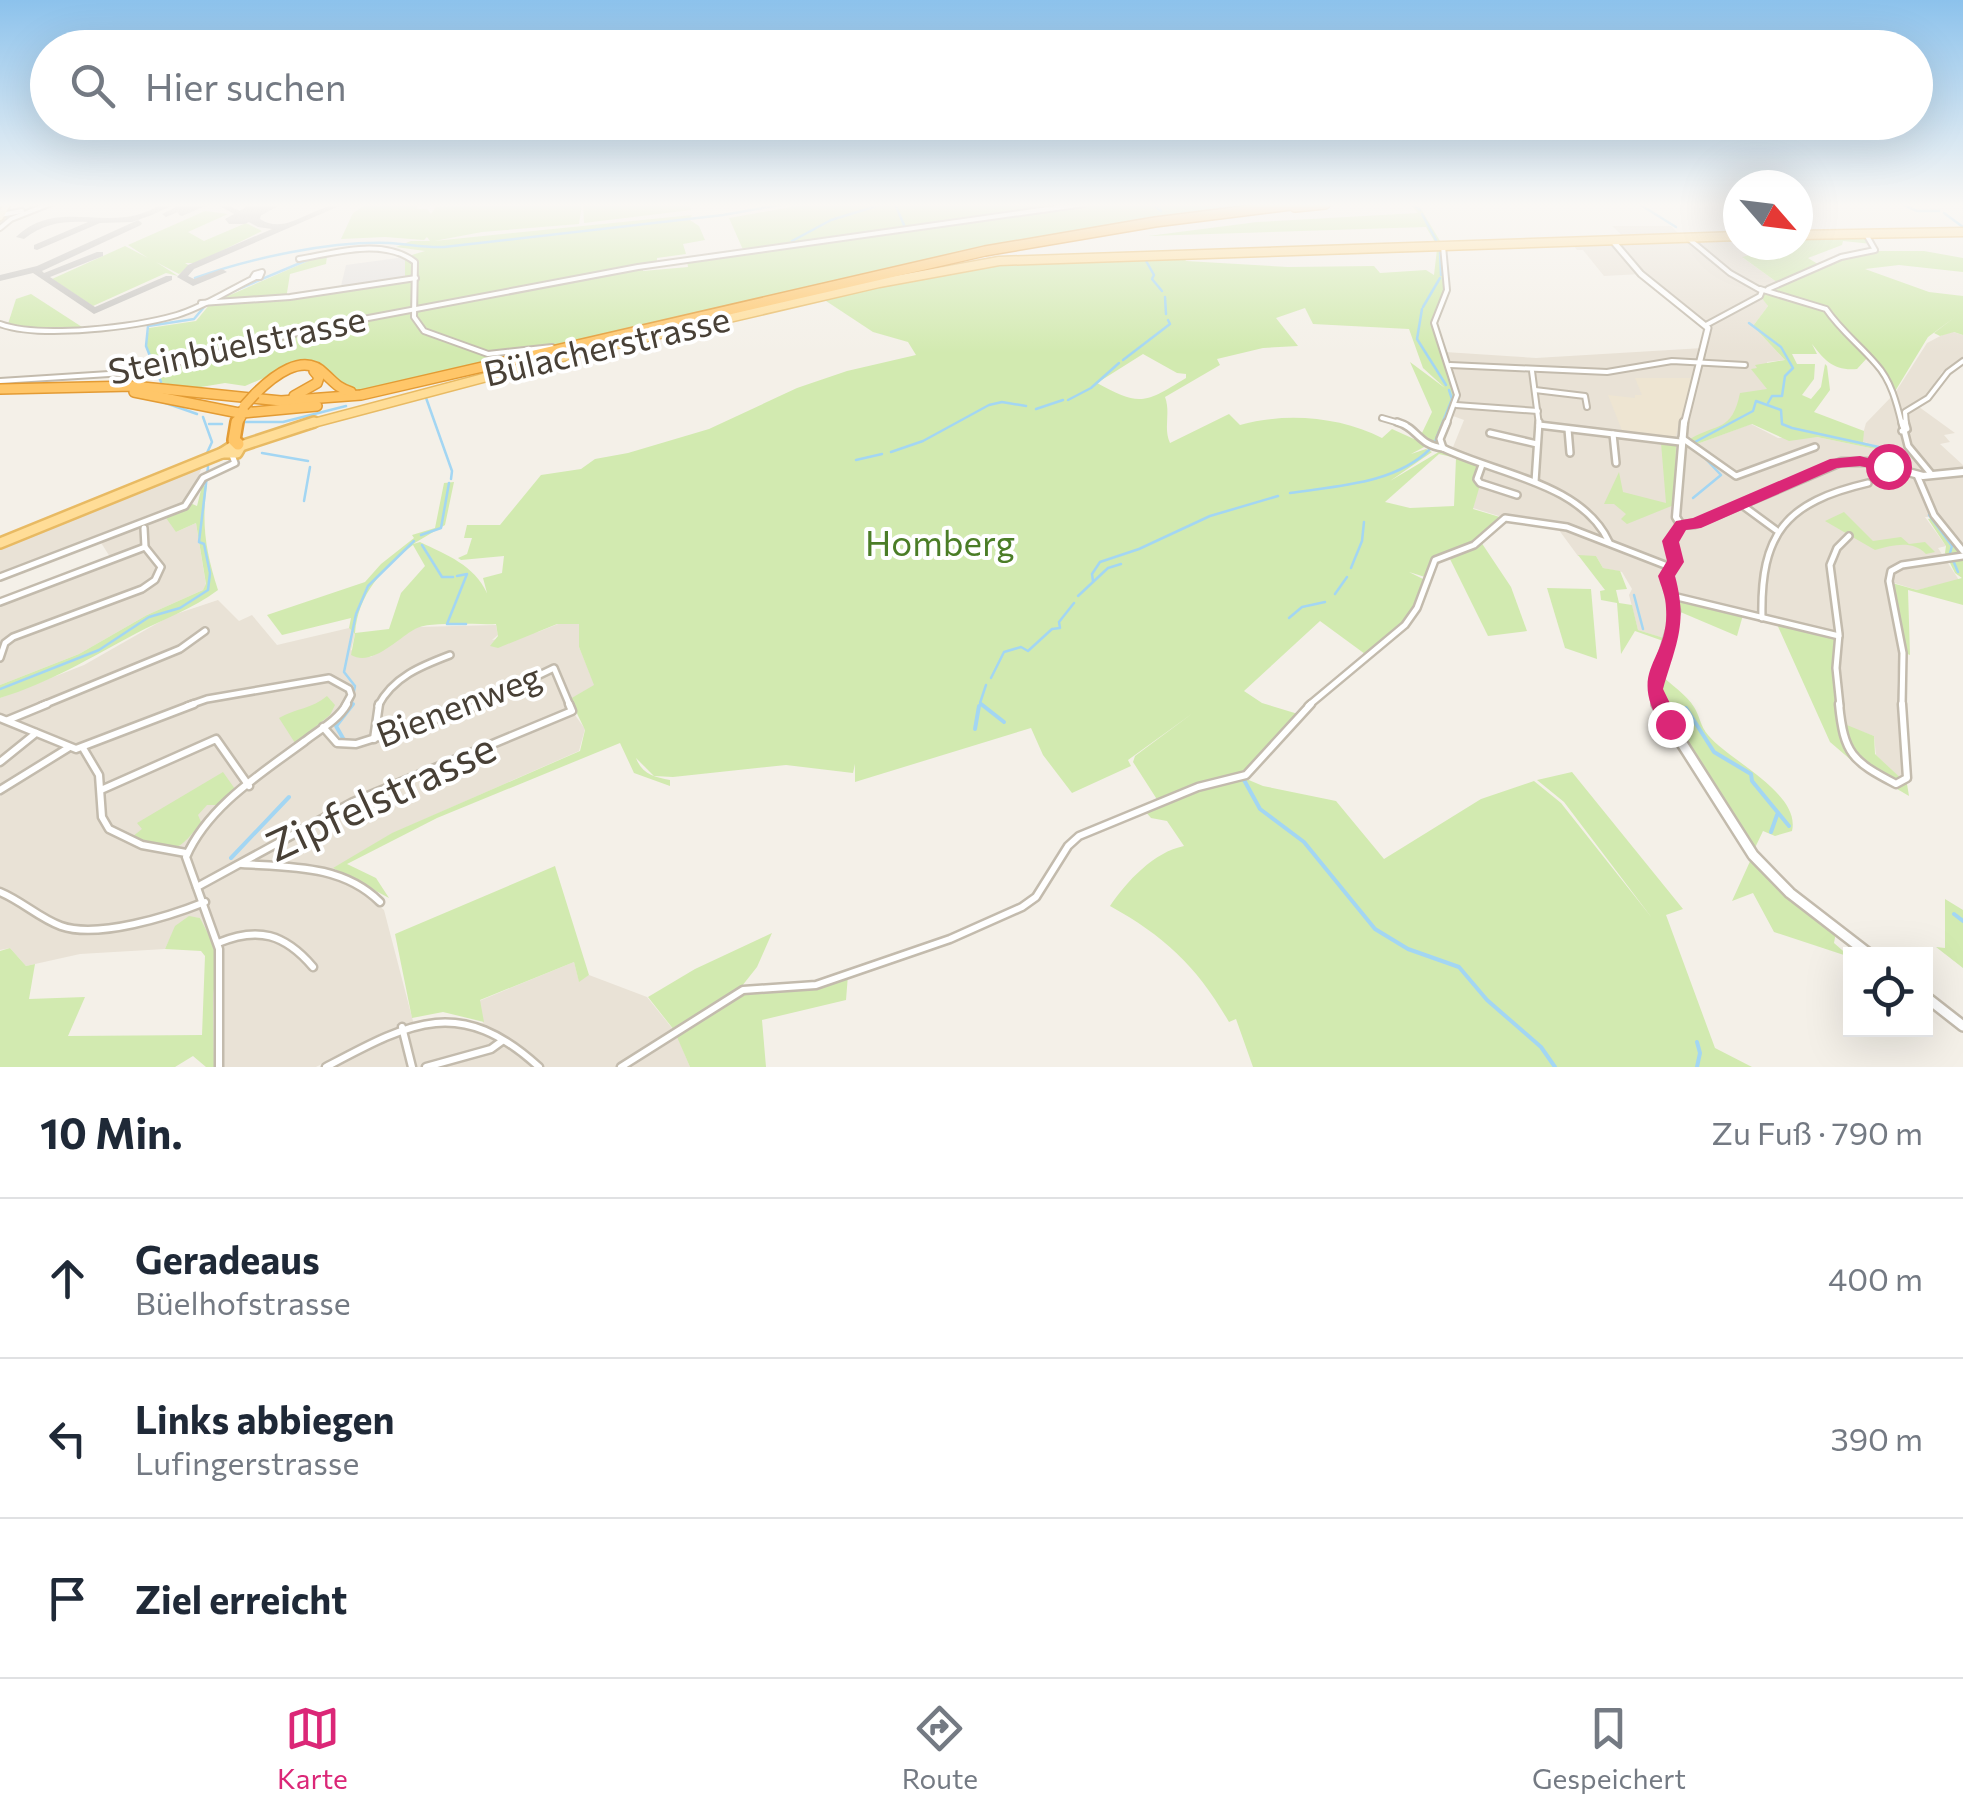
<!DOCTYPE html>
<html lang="de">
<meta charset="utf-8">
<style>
:root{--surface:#fff;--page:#f6f6f7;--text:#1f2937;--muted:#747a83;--line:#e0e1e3;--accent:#db2777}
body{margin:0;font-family:Commissioner,sans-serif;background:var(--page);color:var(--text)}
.controls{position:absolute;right:30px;bottom:30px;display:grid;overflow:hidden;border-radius:0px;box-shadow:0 10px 40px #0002}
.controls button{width:90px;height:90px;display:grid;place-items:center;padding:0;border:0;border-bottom:2px solid var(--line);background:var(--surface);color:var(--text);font:50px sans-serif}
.compass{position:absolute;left:1723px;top:170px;width:90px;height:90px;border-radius:50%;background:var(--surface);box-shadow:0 10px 40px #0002;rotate:118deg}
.stop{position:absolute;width:30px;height:30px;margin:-22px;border:8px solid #db2777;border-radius:50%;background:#fff}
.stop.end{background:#db2777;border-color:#fff;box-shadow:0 2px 10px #0008}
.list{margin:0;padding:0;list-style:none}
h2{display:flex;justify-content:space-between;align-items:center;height:130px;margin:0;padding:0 40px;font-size:42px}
h2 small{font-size:32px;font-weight:400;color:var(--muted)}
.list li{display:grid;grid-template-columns:65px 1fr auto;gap:30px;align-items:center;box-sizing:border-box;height:160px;padding:0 40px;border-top:2px solid var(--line)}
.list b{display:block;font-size:38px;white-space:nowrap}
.list p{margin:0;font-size:32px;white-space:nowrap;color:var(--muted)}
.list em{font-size:32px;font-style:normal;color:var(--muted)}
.icon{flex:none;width:55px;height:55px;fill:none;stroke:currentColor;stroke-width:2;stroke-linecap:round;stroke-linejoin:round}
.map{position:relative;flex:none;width:1963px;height:1067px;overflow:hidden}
.search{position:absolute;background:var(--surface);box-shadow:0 10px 40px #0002;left:30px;right:30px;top:30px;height:110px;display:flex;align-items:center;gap:25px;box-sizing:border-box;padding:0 35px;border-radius:55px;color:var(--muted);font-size:38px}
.sheet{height:610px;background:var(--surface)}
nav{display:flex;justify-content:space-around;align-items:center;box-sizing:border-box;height:140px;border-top:2px solid var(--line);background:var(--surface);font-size:28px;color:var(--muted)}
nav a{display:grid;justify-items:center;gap:5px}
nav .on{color:var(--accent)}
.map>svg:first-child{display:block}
.residential{fill:#e9e2d6}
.education{fill:#eee5d2}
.green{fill:#d2eab0;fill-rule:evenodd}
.parking{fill:#e6e3e0}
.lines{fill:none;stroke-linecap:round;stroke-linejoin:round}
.stream-far1{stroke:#a3d6f3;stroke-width:2.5}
.stream{stroke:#a3d6f3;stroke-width:4}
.taxiway{fill:#c6c4c0;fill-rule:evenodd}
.runway{fill:#c6c4c0;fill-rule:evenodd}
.minor-far2-casing{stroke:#c3bbad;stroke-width:8}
.minor-far1-casing{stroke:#c3bbad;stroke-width:10}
.minor-casing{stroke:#c3bbad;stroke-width:11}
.tertiary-far2-casing{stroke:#c3bbad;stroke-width:9}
.tertiary-far1-casing{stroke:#c3bbad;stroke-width:11}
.tertiary-casing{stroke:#c3bbad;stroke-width:14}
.secondary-casing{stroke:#d6c297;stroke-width:10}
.primary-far1-casing{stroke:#e8ba63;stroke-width:11}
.primary-casing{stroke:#e8ba63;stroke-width:14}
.motorway-far1-casing{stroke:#e39b34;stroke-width:12}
.motorway-casing{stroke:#e39b34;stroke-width:16}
.minor-far2{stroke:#fff;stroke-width:4}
.minor-far1{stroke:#fff;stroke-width:5}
.minor{stroke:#fff;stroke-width:6}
.tertiary-far2{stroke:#fff;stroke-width:5}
.tertiary-far1{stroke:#fff;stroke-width:6}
.tertiary{stroke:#fff;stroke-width:9}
.secondary{stroke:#ffefc8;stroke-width:6}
.primary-far1{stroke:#ffdd97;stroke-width:8}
.primary{stroke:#ffdd97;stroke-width:9}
.motorway-far1{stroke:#ffc669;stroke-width:9}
.motorway{stroke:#ffc669;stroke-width:11}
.motorway-bridge-casing{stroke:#e39b34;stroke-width:12;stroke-linecap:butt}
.motorway-bridge{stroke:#ffc669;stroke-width:9}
.route{fill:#db2777}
.labels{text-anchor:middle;stroke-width:8;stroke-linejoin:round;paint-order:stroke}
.street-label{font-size:35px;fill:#484036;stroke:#fff}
.park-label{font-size:35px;fill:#4b7d27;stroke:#fff}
.near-street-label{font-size:42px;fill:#484036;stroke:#fff}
</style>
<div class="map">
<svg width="1963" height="1067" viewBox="0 0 1963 1067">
<rect width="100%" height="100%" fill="#f4f0e8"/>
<g class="residential">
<path d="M1612 226H1671L1684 239 1738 238V245H1755L1762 252 1743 258 1778 283 1759 291 1768 306 1753 326 1785 360 1767 362 1768 389 1723 426 1691 439 1697 444 1751 424 1778 438 1817 437 1905 455 1861 441 1866 423 1895 393 1927 343 1950 331 1963 335V360L1942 372 1926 398 1915 404 1955 433 1944 435 1950 442 1940 444 1963 465V545L1937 517H1925L1946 546 1938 548 1959 580 1917 590 1888 581 1900 636 1897 683 1905 774 1901 779 1876 755 1874 736 1844 725 1839 669 1842 634 1672 596 1674 614 1666 639 1638 630 1629 595 1632 589 1622 572 1603 568 1596 556H1578L1553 522 1502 517 1473 508 1484 465 1451 452 1464 420 1453 416 1460 398 1445 352 1536 358 1703 348 1708 328 1641 274 1604 276 1583 250H1577L1571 242 1626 239Z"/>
<path d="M202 467 176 532 196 523 206 585 203 590 147 615 79 654 0 685V604L112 560 98 538 0 578V546Z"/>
<path d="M218 600 239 621 252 615 277 645 349 628 355 634 351 650 371 657 417 627 496 625 498 635 492 640 538 632 558 624 579 623V647L595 686 575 715 585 729 579 751 391 834 333 869 384 910 414 1025 483 1023 479 1001 574 962 579 981 589 975 647 997 676 1033 690 1067H332L330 1060 316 1067H221L215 1044 213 997 217 953 200 918 189 917 176 926 165 949 80 954 26 966 10 948 0 950V698L84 665 170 616Z"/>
</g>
<path class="education" d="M1635 378H1693L1675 438 1623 433 1608 395 1635 398V395H1642Z"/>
<g class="green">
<path d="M367 204H378L379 208 381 204H418L417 209H427L431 214 436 207 582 204 579 224 482 232 434 241 692 215 690 220 699 226 705 240 683 244 686 254 657 258V264L643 266V271L688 267 687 261 744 252 729 218 808 204H1278L1099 229 566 343 363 391H354L312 365 273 374 245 386 225 383 195 388 162 383 146 345 149 328 196 321 210 304 249 301 251 297 221 299 315 258 327 256 326 264 290 274 286 299 405 280V257L425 251 396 247 411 241H430L427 237 424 240 385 237 341 239 353 213Z"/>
<path d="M583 204H689L691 210 584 223Z"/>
<path d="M1410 204H1418L1443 246 1436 244 1426 227 1148 236 1257 222 1418 213Z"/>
<path d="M205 211 228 214 188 232 204 241 246 223 262 231 197 263H185L190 266 179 274 156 262 178 276 166 273 93 306 52 279 125 246 148 258 128 245Z"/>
<path d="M1866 236 1872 244 1843 241 1842 245 1808 258 1821 266 1778 283 1742 257 1761 252 1755 245H1798V237Z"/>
<path d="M1437 249H1441L1445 290 1433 324 1456 395 1438 446 1428 445 1411 454 1426 449 1432 452 1390 481 1442 450 1480 465 1475 480 1480 485 1473 509 1503 518 1474 544 1432 560 1425 577 1409 572 1425 580C1412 616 1396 632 1365 654L1320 621 1244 691 1262 703 1298 714 1243 775 1158 801 1133 762 1135 756 1193 713 1128 760 1131 766 1072 793 1043 755 1031 728 855 782V764L853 773 786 765 673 777 654 776 636 758C642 774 654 777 670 780V786L634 773 620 743 437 818 347 864 376 878 389 898 333 868 392 833 580 751 585 730 570 699 594 685 579 647V624H557L498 648 490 646 498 636 496 624C477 625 429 621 415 629 397 639 372 667 351 655L355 634 349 628 351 618 282 635 267 615 365 582 381 564 414 538 412 535 435 528 444 483 454 482 445 525 413 544 420 542C447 555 474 565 487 593L483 578 502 573 504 556 461 560 458 558 467 554 472 538H464L467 525H500L541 475 581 469 595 459 628 453 709 429 797 388 847 371 916 355 908 342 873 332 823 299 933 275 1031 262 1183 256 1186 261 1288 267 1374 266 1380 273 1426 270 1434 275ZM1305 308 1313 324 1409 329 1423 368 1445 388 1410 362 1432 412 1421 435 1414 439 1392 429 1382 438C1341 417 1286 412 1240 425L1229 414 1170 443C1163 428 1171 413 1165 397L1220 365 1217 359 1263 348 1298 346 1276 318ZM1143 354 1177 373 1186 374V378C1145 403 1140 407 1097 383ZM1439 454 1456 458 1454 506 1410 508 1385 502ZM413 545 425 566 401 593 389 629 355 633C358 594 383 568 413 545Z"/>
<path d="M1877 251H1924L1963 258V272L1899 265 1865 269 1929 292 1963 296V335L1954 332 1940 336 1934 333 1955 317 1928 337 1894 393 1887 377 1868 357 1857 369C1834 371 1825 361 1812 344L1817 354H1792L1797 364H1815L1814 379 1802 395 1811 399 1821 387 1825 364 1827 366 1830 390 1814 412 1864 431 1863 442 1909 456 1817 437 1789 441 1752 424 1697 444 1690 439C1717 423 1732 432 1740 393L1767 389 1751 369 1757 368 1755 365 1785 360 1753 326 1768 306 1761 297 1763 290 1773 292C1794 270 1844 258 1877 251Z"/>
<path d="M31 294 82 327H7L16 299Z"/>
<path d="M1661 443 1676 445 1674 505 1627 524 1621 519 1626 514 1614 504H1604L1619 472 1623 492 1666 503Z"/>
<path d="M207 485C201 524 206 553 218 590 193 609 163 619 135 634 90 658 49 683 0 698V685L79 654 147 615 203 590 206 584 196 523 176 532 164 515 190 503 197 506 202 486Z"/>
<path d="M1844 512 1873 541 1901 537 1909 544 1925 542 1935 552 1926 554C1912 540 1894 545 1875 550L1825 521Z"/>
<path d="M1934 518 1963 555V605L1908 590 1910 655 1905 653 1892 583 1917 590 1962 578 1955 573 1945 553 1946 546 1928 519Z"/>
<path d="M1481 542 1511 587 1527 631 1488 636 1448 555Z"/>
<path d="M1578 555 1596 556 1603 568 1620 571 1627 589 1616 590 1619 603 1632 605 1638 630 1667 639 1666 642 1635 631 1621 654 1617 603 1601 600 1600 591 1605 590Z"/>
<path d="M1547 588 1591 589 1597 659 1565 648Z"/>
<path d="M1676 598 1743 615 1737 636 1678 611Z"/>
<path d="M1776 622 1837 637 1834 667 1837 721 1874 736 1875 754 1907 784 1909 796 1858 766 1830 742Z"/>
<path d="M1660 674C1670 684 1687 695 1694 707 1700 716 1700 726 1708 735 1728 760 1801 793 1792 831L1775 836 1763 831 1753 852 1660 705 1656 686Z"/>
<path d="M327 696 335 705 330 715 295 743 279 718C296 708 312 709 327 696Z"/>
<path d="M223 772 235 789 222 805H207L198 815 201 822C175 858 171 851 132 837L142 829 137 823Z"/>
<path d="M1572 772 1683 909 1666 915 1715 1048 1752 1067H1253L1236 1019 1229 1022C1197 967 1166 937 1110 906 1127 881 1154 852 1184 846L1167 821 1151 818 1145 811 1198 789 1244 778 1263 786 1336 801 1384 859 1481 799 1534 781 1561 803 1652 918 1564 802 1537 780Z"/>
<path d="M1752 857 1768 877 1836 932 1834 943 1850 957 1774 932 1753 893 1732 901Z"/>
<path d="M555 866 589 975 579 982 574 962 480 1000 484 1022 443 1012 412 1018 395 934Z"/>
<path d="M1945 899 1963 910V968L1936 947 1945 948Z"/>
<path d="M189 916 200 918 218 953 213 997 214 1067H206L193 1056 175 1067H0V951L10 948 26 966 35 964 29 999 85 997 68 1036 202 1035 205 956 201 951 165 949 175 926Z"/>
<path d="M772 933 757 967 738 991H788L848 975 846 1000 762 1020 766 1067H690L674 1030 648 997 695 969Z"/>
</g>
<path class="parking" d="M405 257V278L341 286 346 265Z"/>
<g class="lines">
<g class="stream-far1">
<path d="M895 204 904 225"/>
<path d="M1152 204 1161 211"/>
<path d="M1412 204 1420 210"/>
<path d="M1639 204 1676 227"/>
<path d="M1902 204 1917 211H1939"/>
<path d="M1944 213 1963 227"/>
<path d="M1422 214 1437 242"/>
<path d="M792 241 831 220 883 204"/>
<path d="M1692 244 1707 257"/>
<path d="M1440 251 1441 275"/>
<path d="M1145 259 1154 275 1152 279 1162 291"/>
<path d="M1709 259 1728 273"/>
<path d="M195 278C251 258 329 241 389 243 408 244 425 248 444 247L723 215 785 204"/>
<path d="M229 293 312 258"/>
<path d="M1165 297 1166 314"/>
<path d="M1423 307 1440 278"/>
<path d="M1422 309 1417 339 1446 385"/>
<path d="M1749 323 1781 347 1793 368 1785 376 1782 396H1772L1768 403"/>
<path d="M1123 360 1170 324 1168 320"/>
<path d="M154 366 146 346 148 326 194 319 204 307"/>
<path d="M156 370 161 382"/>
<path d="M425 395 452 471 451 479"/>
<path d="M154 399 197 414"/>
<path d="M1068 400 1091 388 1119 363"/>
<path d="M1036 409 1063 400"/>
<path d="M203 417 212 442 207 453"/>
<path d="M244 422H283L346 406"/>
<path d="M209 424H222"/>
<path d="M1695 442 1753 411 1756 401 1781 410 1782 424 1792 428 1897 451"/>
<path d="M1434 444 1452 399 1449 390"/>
<path d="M891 452 923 441 989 405 1002 402 1026 406"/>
<path d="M262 453 308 461"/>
<path d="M856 460 882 454"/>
<path d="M1290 493C1336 486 1395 484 1430 449"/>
<path d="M1693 498 1721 475 1703 456"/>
<path d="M304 501 310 467"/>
<path d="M1929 515 1952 546 1950 553 1958 572"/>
<path d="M421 535 441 528 449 483"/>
<path d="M422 545 442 577H453"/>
<path d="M1351 568 1362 541 1364 522"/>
<path d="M457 576 467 574 447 624H466"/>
<path d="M1093 581 1092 574 1100 562 1139 549 1210 516 1278 496"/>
<path d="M1335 594 1347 577"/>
<path d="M1634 595 1643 629"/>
<path d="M1078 596 1108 568 1121 564"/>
<path d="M1289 618 1302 607 1325 602"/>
<path d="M991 678 1004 652 1021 647 1028 651 1052 629 1060 628 1059 622 1074 603"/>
<path d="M0 689 99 650 149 617 180 608 208 590 210 573 204 544 199 542 208 467"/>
<path d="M351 706 355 686 344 672 356 614 368 586 414 541"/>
<path d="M984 706 980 703 986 685"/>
</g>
<g class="stream">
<path d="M981 704 1004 722"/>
<path d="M1686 708 1714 752 1751 774 1752 781 1789 826"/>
<path d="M975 729 979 706"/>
<path d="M344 740 336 726 353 704"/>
<path d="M1244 780 1260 809 1304 842 1375 929 1408 949 1459 967 1487 1000 1541 1047 1555 1067"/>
<path d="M1771 832 1777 815"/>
<path d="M231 858 289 797"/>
<path d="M1954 914 1963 921"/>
<path d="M1697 1042 1700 1053 1697 1067"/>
</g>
<g class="taxiway">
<path d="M164 204H175L152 215 132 222 100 223 37 250 34 249V245L88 222C63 221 44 223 24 239L16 237C50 205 85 222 126 217 139 216 152 209 164 204Z"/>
<path d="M182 204H193L187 208 198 204H210L182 216 179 215 178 212 166 217 162 214Z"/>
<path d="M216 204H226L251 217C256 206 262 204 273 204L262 212 260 219C287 237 314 203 344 204L194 269 188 276 194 279 222 269 227 272 193 286 177 277 188 265 272 229 258 227Z"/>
<path d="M138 220 142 223 141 225 42 271 44 273 97 252H103V256L50 277 95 307 166 276H172V280L94 314 33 273 0 281V275L37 266Z"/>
</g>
<path class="runway" d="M252 204H282L245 224H229L225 219Z"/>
<g class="minor-far2-casing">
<g id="minor-far2">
<path d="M0 215 22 211"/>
<path d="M0 228 11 219 49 204"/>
<path d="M1689 239 1730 273 1762 291 1760 296 1706 325"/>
<path d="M1443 246 1447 290 1434 323 1457 395 1446 425"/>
<path d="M299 259C335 253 383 237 415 262L414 317 424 331 488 354 552 347"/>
<path d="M262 272 260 277H253L255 274Z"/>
<path d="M1760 289 1826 309C1841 331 1859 344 1876 364 1891 380 1897 404 1902 425"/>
<path d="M1768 289 1841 257 1875 250 1867 236"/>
<path d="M201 303 290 297 416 278"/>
<path d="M0 324C41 339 135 327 177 315 204 307 229 290 254 278"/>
<path d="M1450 365 1607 372 1672 361 1745 365"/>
<path d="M1532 371 1539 425"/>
<path d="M0 381 140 372 326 326 638 267 1084 204"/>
<path d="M1535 390 1585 396 1587 407"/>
<path d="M1456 405 1538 411"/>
<path d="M1382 418 1406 425"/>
<path d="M1906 425 1905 412 1928 398 1948 372 1963 361"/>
</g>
</g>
<g class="minor-far1-casing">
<g id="minor-far1">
<path d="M1397 422C1418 428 1418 445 1443 448"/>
<path d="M1902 422 1908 446 1932 475"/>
<path d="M1539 425 1680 442"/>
<path d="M1568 429 1570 453"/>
<path d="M1902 431 1907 429 1905 422"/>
<path d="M1490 433 1537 444"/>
<path d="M1613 434 1616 463"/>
<path d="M1682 438 1736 476 1815 447"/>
<path d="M1443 448 1440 439 1447 422"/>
<path d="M1443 448C1496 474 1582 483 1609 542"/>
<path d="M1482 465 1477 479 1480 483 1517 495"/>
<path d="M1917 475 1934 515 1963 551"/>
<path d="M1535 482 1539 422"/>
<path d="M1742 505 1776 530"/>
<path d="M0 577 185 506 203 478 235 463 232 455"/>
<path d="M1673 596 1839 636"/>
<path d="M0 602 145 547"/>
<path d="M1762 618C1760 533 1786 502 1868 483"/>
<path d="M0 658 5 643 13 637 142 589 155 580 161 567 145 547 144 528"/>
<path d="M41 706 180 649 205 631"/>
<path d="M187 706 207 699 329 678 349 689 351 695 345 706"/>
<path d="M378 706C393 677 421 666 450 655"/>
<path d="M475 706 554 668 570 706"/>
<path d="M1308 706 1405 625 1417 608 1435 560 1474 545 1505 518 1567 527 1670 567"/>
<path d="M1840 706 1836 668 1839 634 1830 565 1837 548 1849 536"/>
<path d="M1902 706 1903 653 1889 581 1891 571 1902 565 1963 556"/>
</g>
</g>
<g class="minor-casing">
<g id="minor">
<path d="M1839 704C1844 754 1852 761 1896 784L1907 778 1902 704"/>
<path d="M0 718 76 749 194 704"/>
<path d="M8 720 47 704"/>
<path d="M323 727 337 743 356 744 483 704"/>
<path d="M374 739 379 704"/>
<path d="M83 748 99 775 102 817 109 829 142 845 186 853"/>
<path d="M0 762 36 733"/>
<path d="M0 790 68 748"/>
<path d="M101 790 216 739 249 786"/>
<path d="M242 864C291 867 343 865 380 902"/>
<path d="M197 887 353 802 572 711 569 704"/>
<path d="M0 892C22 901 39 918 61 926 98 939 170 916 205 902"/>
<path d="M218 943C258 926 285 934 313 967"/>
<path d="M402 1027 412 1067"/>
<path d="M219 1067V949L186 857C208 806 262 773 305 741 319 730 338 720 347 704"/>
<path d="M326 1067C409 1023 459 994 539 1067"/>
<path d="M426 1067 491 1049 502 1041"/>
<path d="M621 1067 743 990 816 985 950 939 1022 907 1036 897 1068 846 1079 836 1198 787 1246 775 1311 704"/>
</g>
</g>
<g class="tertiary-far2-casing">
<path id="tertiary-far2" d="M1612 240 1641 274 1708 328 1684 425"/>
</g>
<g class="tertiary-far1-casing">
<g id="tertiary-far1">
<path d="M1681 525 1676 517 1684 422"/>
<path d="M1681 525 1695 524 1841 462H1870L1923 476 1963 472"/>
<path d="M1659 706 1654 684 1676 611 1667 576 1675 561 1670 541 1681 525"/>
</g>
</g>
<g class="tertiary-casing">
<g id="tertiary">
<path d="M1657 704 1753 855 1790 893 1869 954"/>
<path d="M1926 997 1963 1026"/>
</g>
</g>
<g class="secondary-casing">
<path id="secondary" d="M0 217 7 204"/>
</g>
<g class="primary-far1-casing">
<g id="primary-far1">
<path d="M1798 235 1963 232"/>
<path d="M306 425 570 355 879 283 999 261 1738 236"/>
</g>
</g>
<g class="primary-casing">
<g id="primary">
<path d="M236 444 241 446 237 453H222Z"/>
<path d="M241 446 314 422"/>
<path d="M0 543 222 453"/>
</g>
</g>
<g class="motorway-far1-casing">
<g id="motorway-far1">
<path d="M1295 207 1325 204"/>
<path d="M0 389 133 386 281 401 361 395 985 251 1155 222 1299 204"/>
<path d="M134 392 239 413 247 408"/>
<path d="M255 394C272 377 303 351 325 374 335 383 338 388 351 392"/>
<path d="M294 396 317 383 319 377 314 371"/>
<path d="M236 425 243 413 317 406"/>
</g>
</g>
<g class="motorway-casing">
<path id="motorway" d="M237 422 234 440 238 444"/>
</g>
<use href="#minor-far2" class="minor-far2"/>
<use href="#minor-far1" class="minor-far1"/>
<use href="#minor" class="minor"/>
<use href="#tertiary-far2" class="tertiary-far2"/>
<use href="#tertiary-far1" class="tertiary-far1"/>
<use href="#tertiary" class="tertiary"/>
<use href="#secondary" class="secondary"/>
<use href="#primary-far1" class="primary-far1"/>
<use href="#primary" class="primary"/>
<use href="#motorway-far1" class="motorway-far1"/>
<use href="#motorway" class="motorway"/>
<g class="motorway-bridge-casing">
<path id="motorway-bridge" d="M244 406 255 394"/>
</g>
<use href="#motorway-bridge" class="motorway-bridge"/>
</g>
<linearGradient id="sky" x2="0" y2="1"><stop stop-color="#8cc2ec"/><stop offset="0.58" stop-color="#faf8f5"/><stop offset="1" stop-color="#faf8f5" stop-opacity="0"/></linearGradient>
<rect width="1963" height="353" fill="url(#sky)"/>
<path class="route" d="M1860 456 1896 466 1888 472 1860 466 1837 468 1701 528 1686 530 1679 542 1684 562 1675 576C1688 624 1676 644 1663 689L1680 724 1677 730H1664C1624 668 1670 663 1666 608 1666 597 1661 586 1658 576L1667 561 1662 541 1676 521 1693 518 1830 459Z"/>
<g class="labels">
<g class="street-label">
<text transform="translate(237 346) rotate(-12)" y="12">Steinbüelstrasse</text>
<text transform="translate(607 347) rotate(-13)" y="12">Bülacherstrasse</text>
<text transform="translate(459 706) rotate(-21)" y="12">Bienenweg</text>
</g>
<g class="park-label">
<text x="940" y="556">Homberg</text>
</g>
<g class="near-street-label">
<text transform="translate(381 797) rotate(-25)" y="15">Zipfelstrasse</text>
</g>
</g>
</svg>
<div class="controls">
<button><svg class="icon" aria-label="locate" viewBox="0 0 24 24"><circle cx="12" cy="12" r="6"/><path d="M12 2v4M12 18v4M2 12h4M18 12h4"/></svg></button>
</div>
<svg class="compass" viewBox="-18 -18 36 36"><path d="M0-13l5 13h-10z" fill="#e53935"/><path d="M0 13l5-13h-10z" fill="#747a83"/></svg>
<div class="stop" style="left:1888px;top:466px"></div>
<div class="stop end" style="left:1670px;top:724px"></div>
<div class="search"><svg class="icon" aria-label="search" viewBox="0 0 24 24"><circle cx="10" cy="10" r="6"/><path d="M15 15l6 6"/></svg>Hier suchen</div>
</div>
<section class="sheet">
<h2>10 Min.<small>Zu Fuß · 790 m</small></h2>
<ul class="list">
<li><svg class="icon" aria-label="ahead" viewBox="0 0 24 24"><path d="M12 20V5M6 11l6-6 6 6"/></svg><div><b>Geradeaus</b><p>Büelhofstrasse</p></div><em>400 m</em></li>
<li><svg class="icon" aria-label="left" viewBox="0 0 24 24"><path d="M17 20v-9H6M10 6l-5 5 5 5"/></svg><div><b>Links abbiegen</b><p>Lufingerstrasse</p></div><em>390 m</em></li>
<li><svg class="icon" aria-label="arrive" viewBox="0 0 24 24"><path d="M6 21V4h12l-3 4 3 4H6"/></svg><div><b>Ziel erreicht</b></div></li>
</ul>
</section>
<nav>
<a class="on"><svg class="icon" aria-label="map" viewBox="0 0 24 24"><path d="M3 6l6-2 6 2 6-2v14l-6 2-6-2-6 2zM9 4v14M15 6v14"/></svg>Karte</a>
<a><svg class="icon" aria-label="directions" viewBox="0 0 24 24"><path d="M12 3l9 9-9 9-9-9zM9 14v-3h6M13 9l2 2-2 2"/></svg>Route</a>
<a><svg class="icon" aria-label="saved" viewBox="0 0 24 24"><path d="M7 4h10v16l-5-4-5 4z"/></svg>Gespeichert</a>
</nav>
